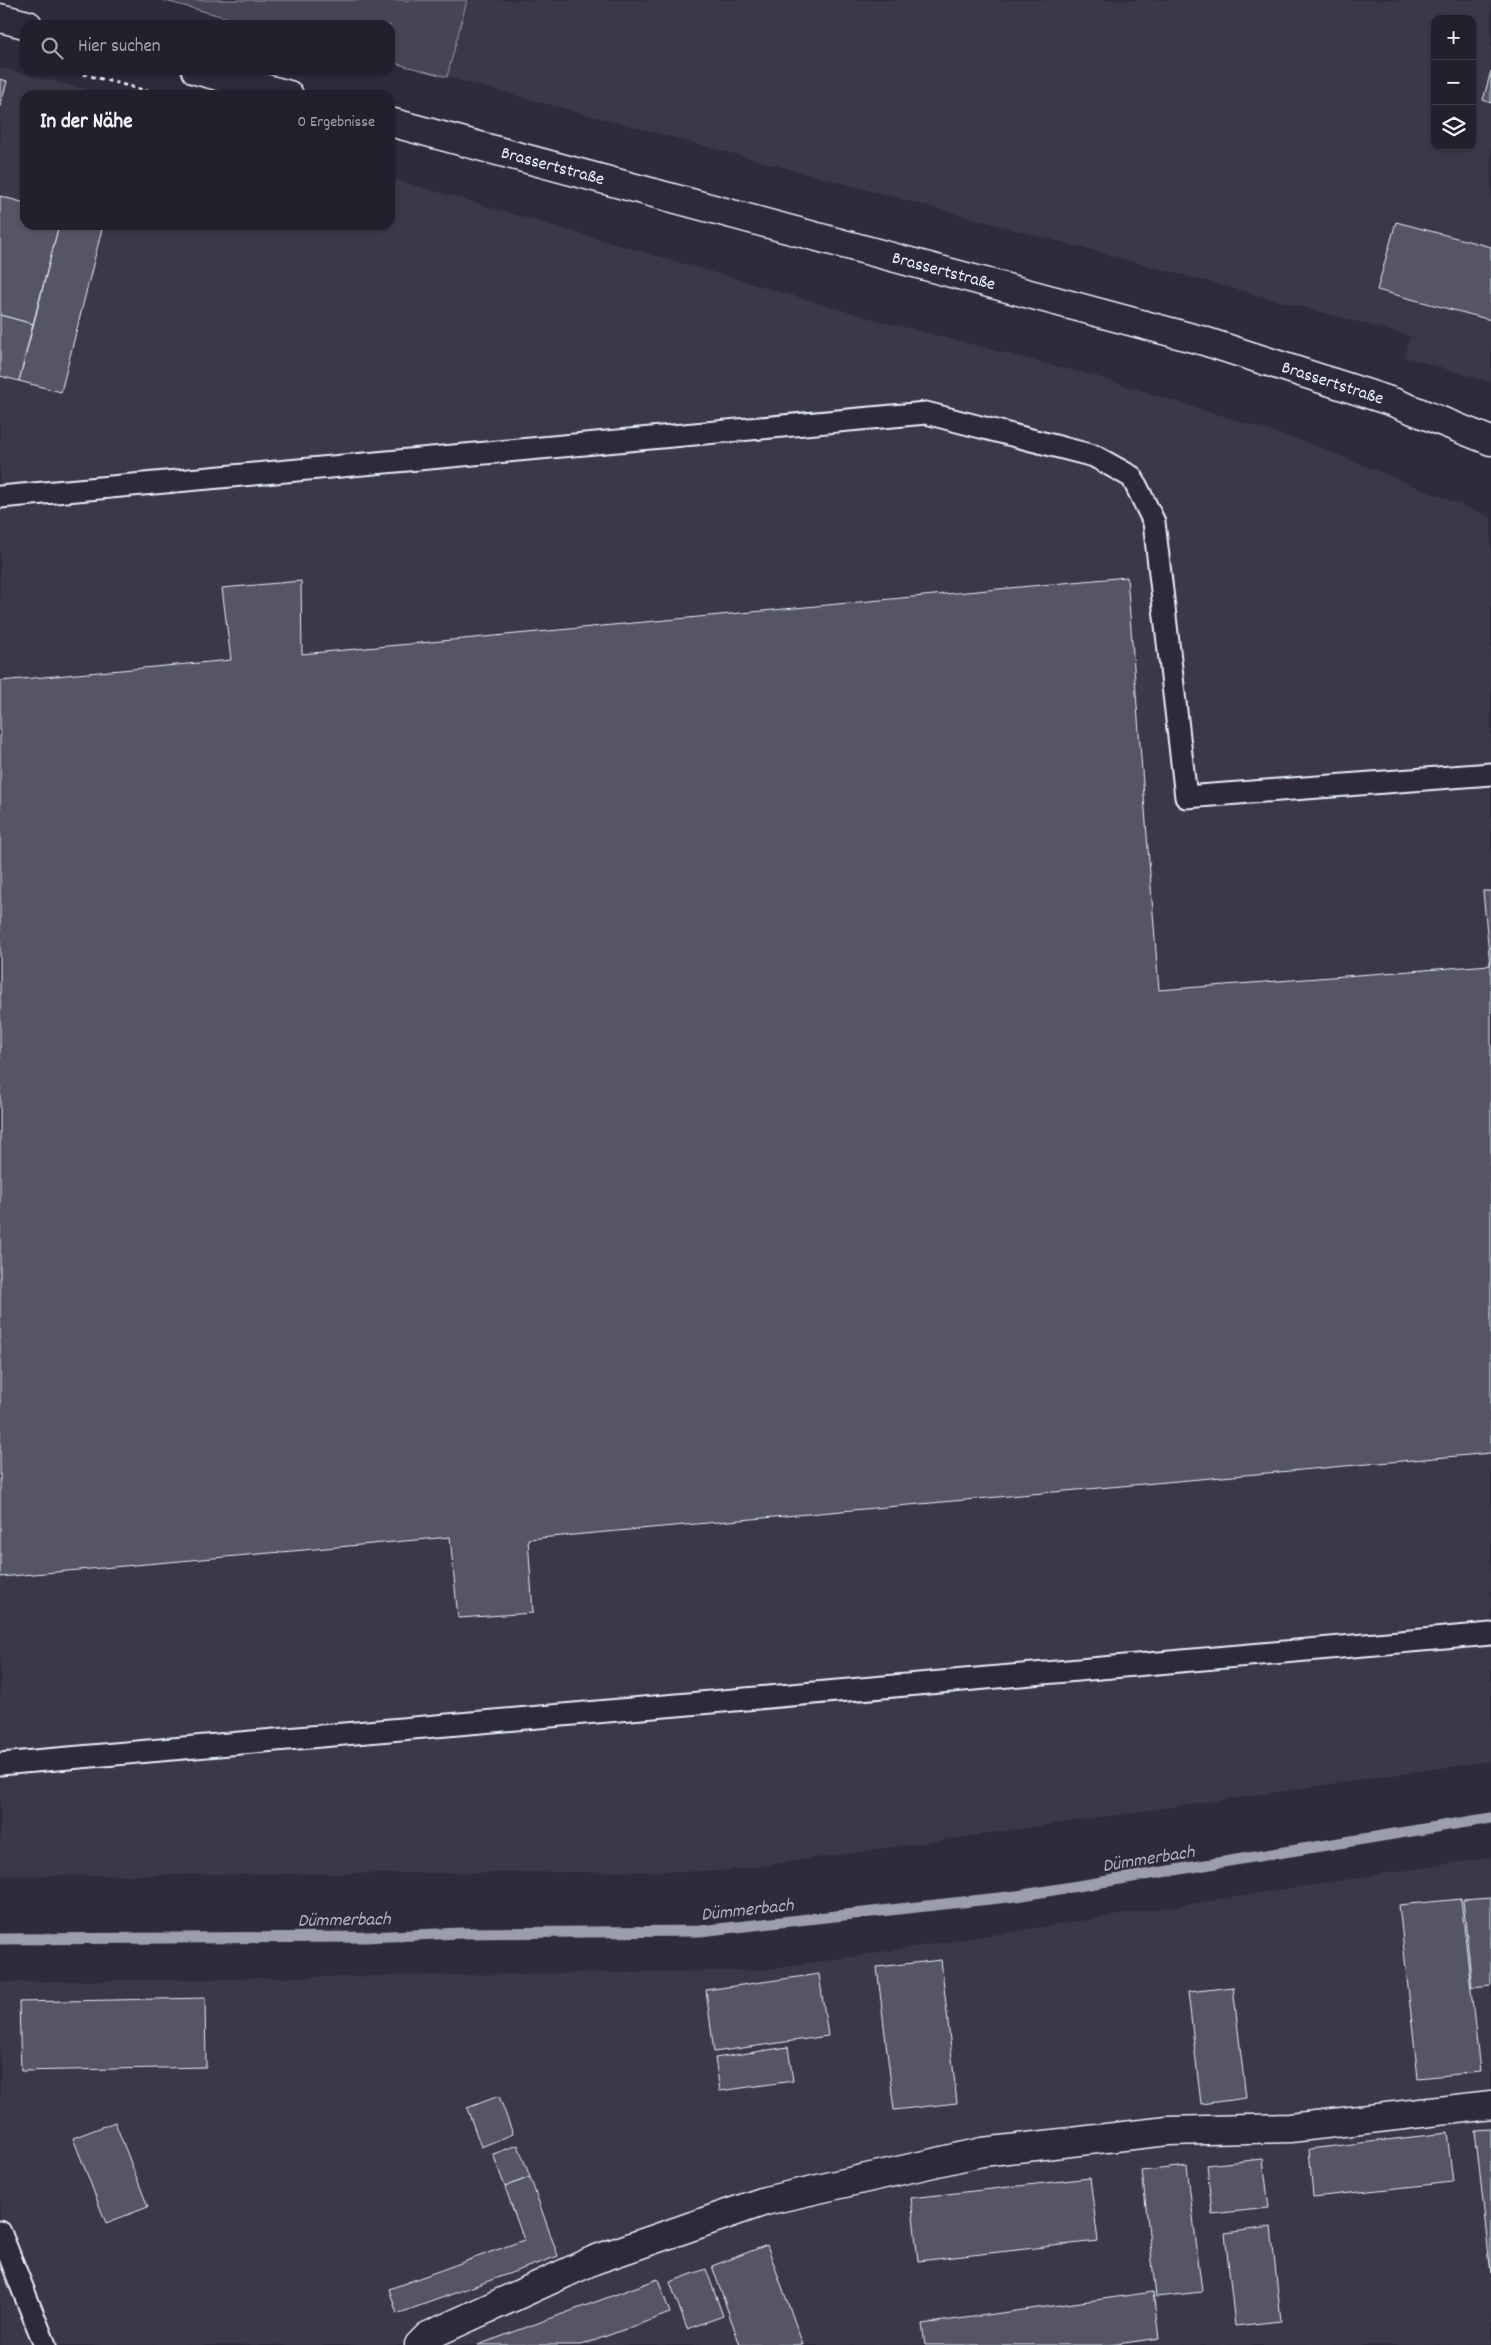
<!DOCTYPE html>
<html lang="de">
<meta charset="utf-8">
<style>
:root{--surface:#23202e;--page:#2b2836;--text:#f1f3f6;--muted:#a3a3aa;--line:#403e4a}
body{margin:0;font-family:Dekko,sans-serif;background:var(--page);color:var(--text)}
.controls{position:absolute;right:15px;top:15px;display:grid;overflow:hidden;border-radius:10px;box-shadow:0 1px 4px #0004}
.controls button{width:45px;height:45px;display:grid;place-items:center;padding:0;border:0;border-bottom:1px solid var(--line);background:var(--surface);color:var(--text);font:25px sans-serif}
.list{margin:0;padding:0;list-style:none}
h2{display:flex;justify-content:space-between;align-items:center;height:65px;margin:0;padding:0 20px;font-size:21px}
h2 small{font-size:16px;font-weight:400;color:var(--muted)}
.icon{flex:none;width:28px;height:28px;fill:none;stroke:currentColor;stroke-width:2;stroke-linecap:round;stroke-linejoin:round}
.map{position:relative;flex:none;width:1491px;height:2345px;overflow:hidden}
.search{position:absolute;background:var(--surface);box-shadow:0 1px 4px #0004;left:20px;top:20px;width:375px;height:55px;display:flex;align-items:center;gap:12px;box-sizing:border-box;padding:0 18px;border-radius:15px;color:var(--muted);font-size:19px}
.panel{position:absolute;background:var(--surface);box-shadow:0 1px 4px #0004;left:20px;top:90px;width:375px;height:140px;border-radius:15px}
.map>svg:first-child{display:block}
.built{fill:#3b3749;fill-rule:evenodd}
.green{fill:#464455;stroke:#979aa6}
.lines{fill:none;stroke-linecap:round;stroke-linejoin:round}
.stream{stroke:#9c9fab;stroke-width:11}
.building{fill:#575565;stroke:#e8f1f8}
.service-casing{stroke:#e8f1f8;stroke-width:25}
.minor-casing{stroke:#e8f1f8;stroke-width:31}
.secondary-casing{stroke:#e8f1f8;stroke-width:31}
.path{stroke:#e8f1f8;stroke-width:3;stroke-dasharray:4 4;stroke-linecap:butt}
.service{stroke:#2f2a3d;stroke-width:21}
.minor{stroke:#2f2a3d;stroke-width:28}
.secondary{stroke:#2f2a3d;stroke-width:28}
.labels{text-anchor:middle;stroke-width:4;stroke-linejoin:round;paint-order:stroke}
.street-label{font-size:18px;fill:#e8f1f8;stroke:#2f2a3d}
.water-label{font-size:19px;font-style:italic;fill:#afb4be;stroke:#2f2a3d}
</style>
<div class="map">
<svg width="1491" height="2345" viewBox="0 0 1491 2345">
<rect width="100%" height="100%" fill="#2f2a3d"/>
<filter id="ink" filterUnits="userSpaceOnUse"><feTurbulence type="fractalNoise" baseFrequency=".02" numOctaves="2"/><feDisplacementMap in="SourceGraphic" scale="10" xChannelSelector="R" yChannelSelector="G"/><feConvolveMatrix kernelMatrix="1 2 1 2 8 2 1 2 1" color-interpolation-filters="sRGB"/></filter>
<g filter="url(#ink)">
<g class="built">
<path d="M467 0H1491V382L1404 357 1410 336 447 77ZM1435 19H1472V146H1435Z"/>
<path d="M0 68 110 95H25V225H390V178L877 320 1095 376 1312 444 1491 517V1761L726 1871 0 1876Z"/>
<path d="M1491 1857V2345H0V1982L765 1970Z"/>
</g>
<path class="green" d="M162 0H467L447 77 390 62V25H254Z"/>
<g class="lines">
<path class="stream" d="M0 1939 365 1937 462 1933 700 1931 1017 1896 1491 1818"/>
</g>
<g class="building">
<path d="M1491 71V103L1483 100Z"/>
<path d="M0 79 7 81 0 108Z"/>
<path d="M0 196 25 203V225H59L33 324 0 315Z"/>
<path d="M1396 222 1491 247V320L1377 290Z"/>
<path d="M59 225H103L61 392 19 381Z"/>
<path d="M0 315 33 324 19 381 0 376Z"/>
<path d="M1127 577 1159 990 1490 965 1483 891H1491V1453L528 1539 533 1613 458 1618 450 1537 0 1577V681L231 660 222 588 301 581 302 654Z"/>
<path d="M1491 1898V1985L1472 1987 1463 1900Z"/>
<path d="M1461 1899 1480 2072 1418 2078 1399 1905Z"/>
<path d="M941 1960 957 2103 894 2110 877 1967Z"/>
<path d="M819 1974 828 2036 714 2052 706 1990Z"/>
<path d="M1233 1987 1246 2098 1201 2104 1188 1992Z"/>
<path d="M205 1998 206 2067 21 2071 19 2002Z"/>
<path d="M788 2047 793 2081 720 2091 715 2058Z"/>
<path d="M499 2096 513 2134 481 2147 467 2108Z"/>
<path d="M115 2122 148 2207 106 2223 73 2138Z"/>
<path d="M1491 2129V2275L1475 2130Z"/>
<path d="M1447 2133 1453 2182 1313 2197 1309 2149Z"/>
<path d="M518 2145 530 2177 505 2187 493 2154Z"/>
<path d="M1263 2159 1269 2208 1212 2214 1207 2165Z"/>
<path d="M1187 2166 1202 2292 1156 2297 1142 2171Z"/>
<path d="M530 2177 558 2256 397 2314 389 2289 524 2240 505 2187Z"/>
<path d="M1090 2178 1098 2241 918 2261 911 2198Z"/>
<path d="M1271 2227 1281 2321 1235 2326 1225 2233Z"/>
<path d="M767 2245 803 2345H740L712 2266Z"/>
<path d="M706 2269 723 2316 687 2329 670 2282Z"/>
<path d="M658 2279 670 2313 582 2345H478Z"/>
<path d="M1153 2292 1159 2338 1110 2345H925L922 2324Z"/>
</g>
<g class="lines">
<g class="service-casing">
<g id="service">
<path d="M0 497 926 413 1094 456 1132 477 1154 522 1186 797 1491 774"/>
<path d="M0 1764 1491 1634"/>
<path d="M0 2232 45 2345"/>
</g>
</g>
<g class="minor-casing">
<path id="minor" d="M419 2345 428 2336 594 2260 765 2201 982 2152 1168 2131 1290 2128 1491 2105"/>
</g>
<g class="secondary-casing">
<g id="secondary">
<path d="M0 18 28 25"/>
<path d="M196 70 289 95"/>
<path d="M390 122 1204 341 1393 402 1491 441"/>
</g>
</g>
<path class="path" d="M68 70 162 95"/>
<use href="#service" class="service"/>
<use href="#minor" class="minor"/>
<use href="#secondary" class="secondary"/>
</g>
</g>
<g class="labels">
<g class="street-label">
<text transform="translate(553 165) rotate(15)" y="6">Brassertstraße</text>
<text transform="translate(944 270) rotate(15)" y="6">Brassertstraße</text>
<text transform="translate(1333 382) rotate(18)" y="6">Brassertstraße</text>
</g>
<g class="water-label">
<text transform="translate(1148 1857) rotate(-9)" y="7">Dümmerbach</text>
<text transform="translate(747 1908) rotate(-6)" y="7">Dümmerbach</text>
<text transform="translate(344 1918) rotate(-1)" y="7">Dümmerbach</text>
</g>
</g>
</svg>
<div class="controls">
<button>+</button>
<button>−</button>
<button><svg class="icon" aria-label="layers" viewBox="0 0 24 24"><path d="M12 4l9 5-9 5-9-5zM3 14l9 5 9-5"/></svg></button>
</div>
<div class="search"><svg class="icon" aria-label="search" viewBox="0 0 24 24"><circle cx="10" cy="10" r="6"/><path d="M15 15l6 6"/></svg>Hier suchen</div>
<section class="panel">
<h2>In der Nähe<small>0 Ergebnisse</small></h2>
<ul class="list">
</ul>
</section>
</div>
